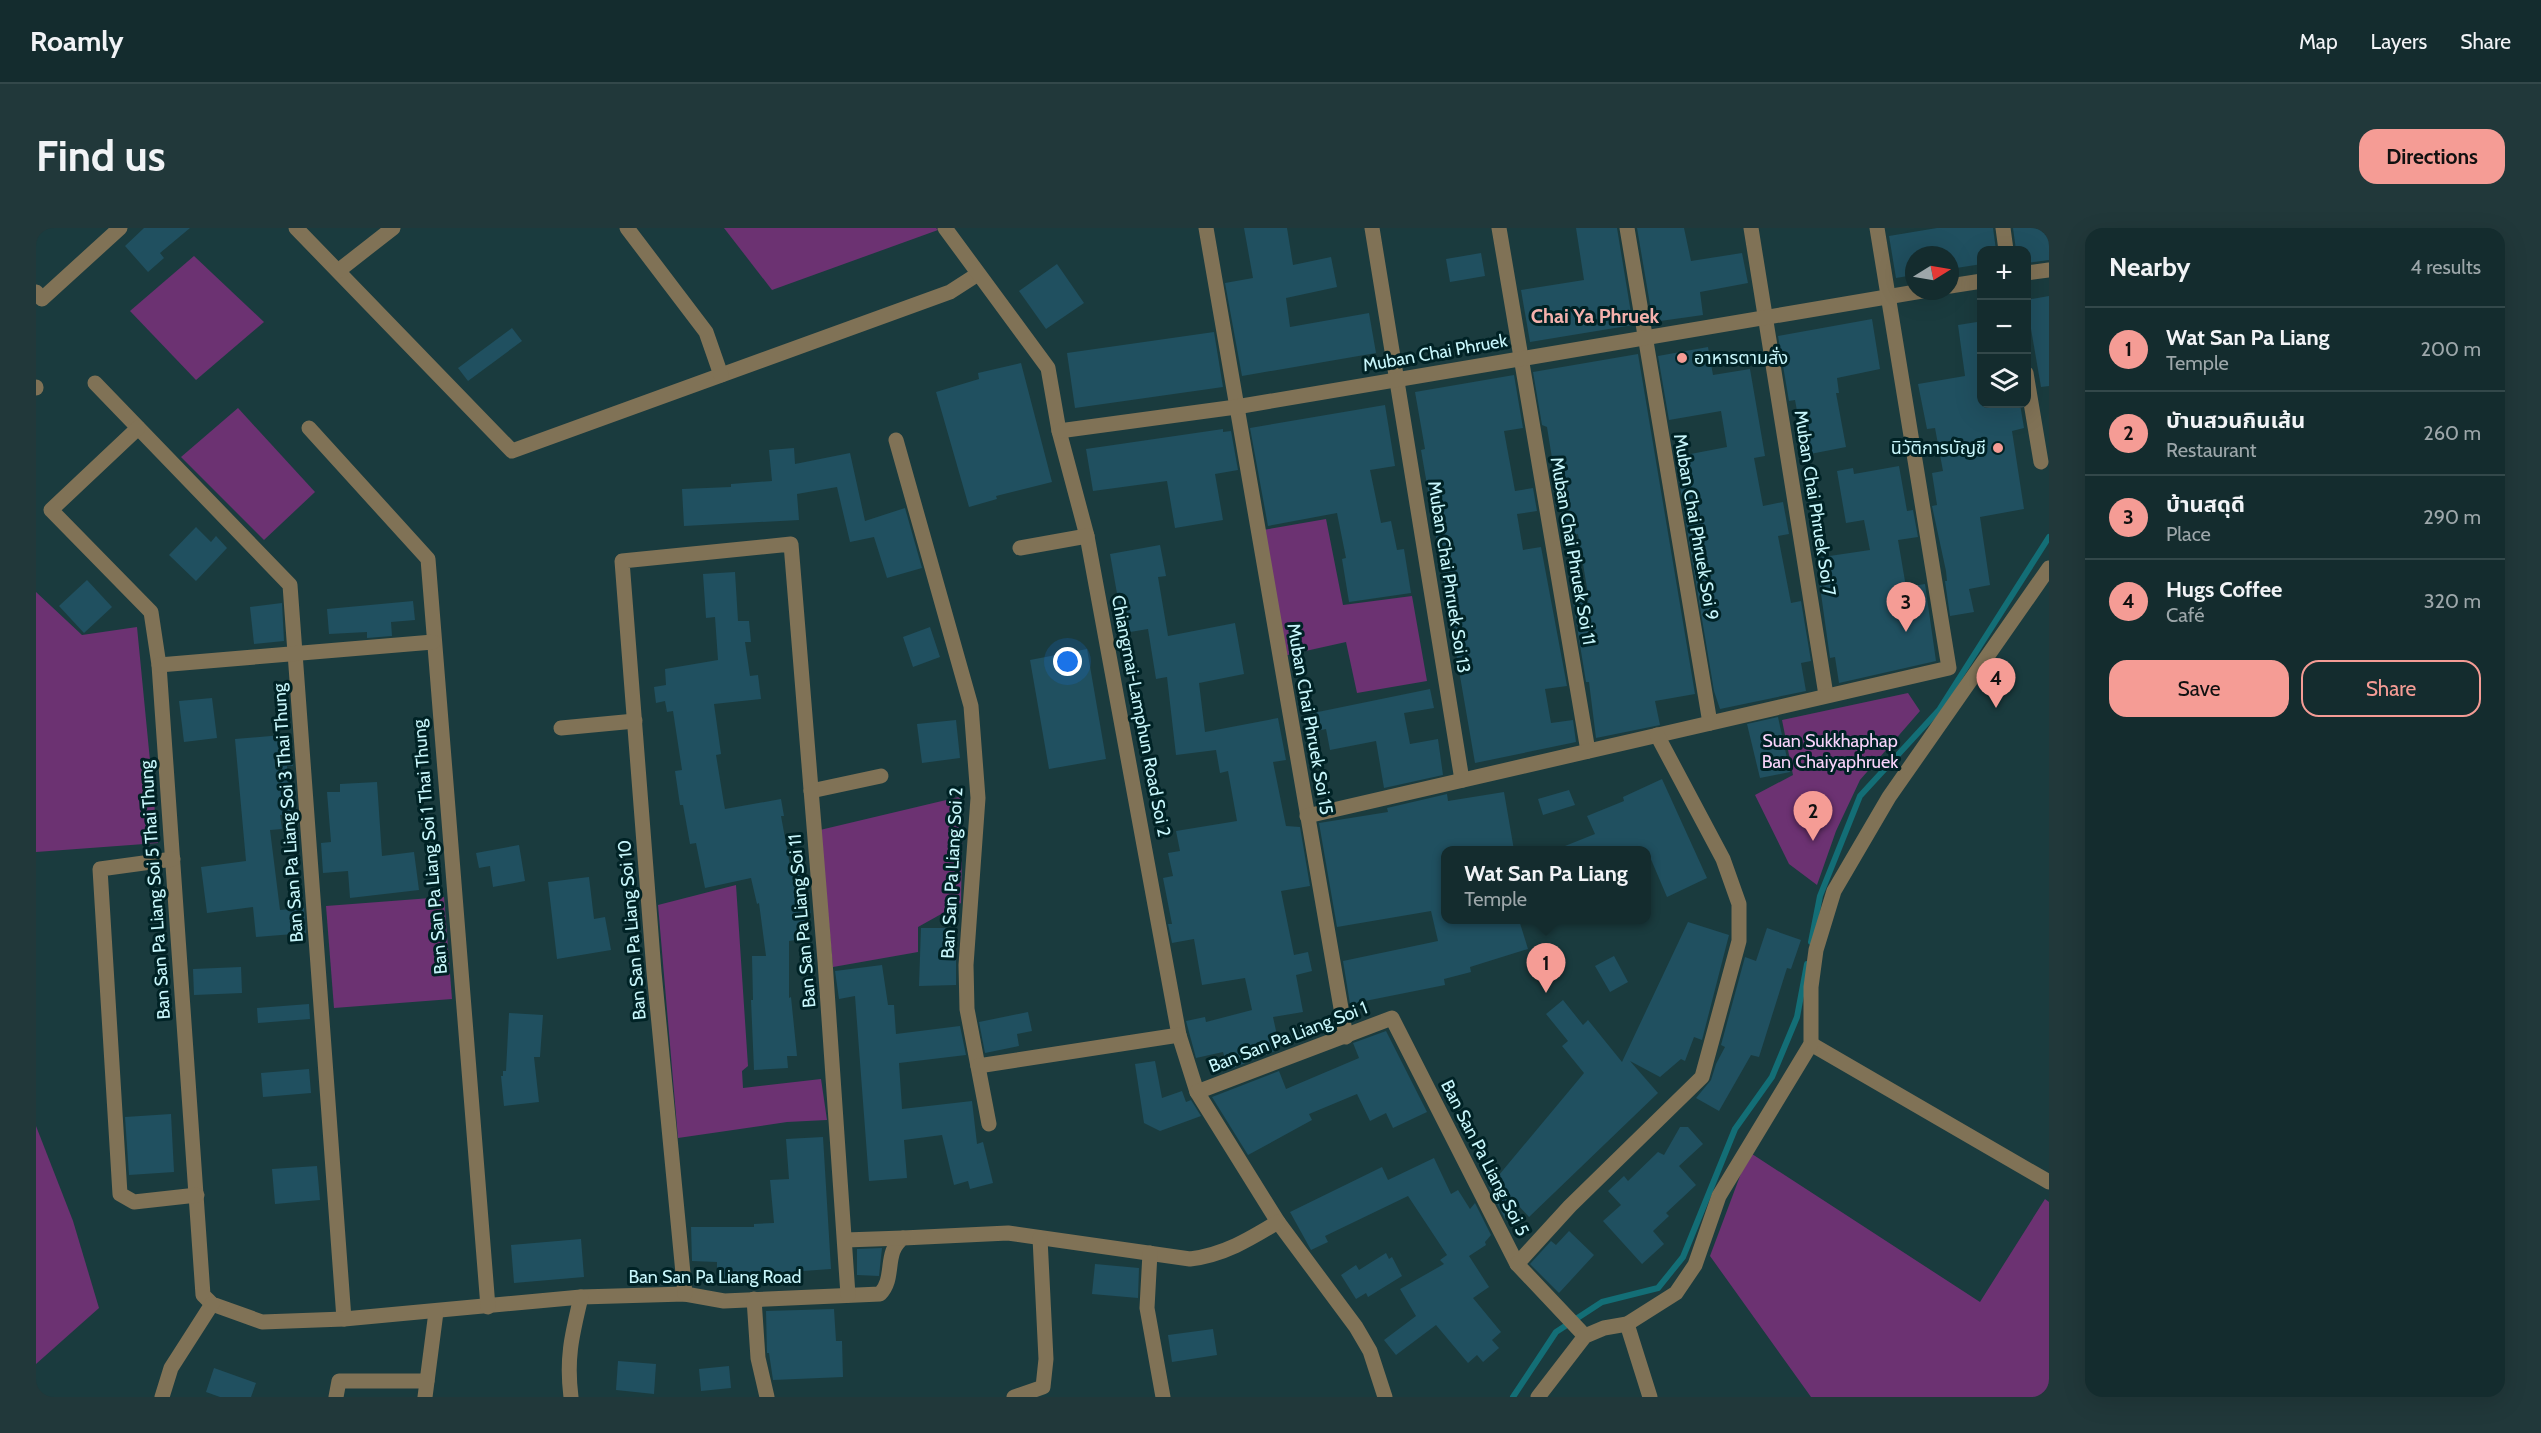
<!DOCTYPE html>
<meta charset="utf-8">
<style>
:root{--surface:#142c2e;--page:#21383a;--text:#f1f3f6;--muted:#9da7aa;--line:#33484a;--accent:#f59c95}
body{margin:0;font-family:Cabin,"Noto Sans Thai",sans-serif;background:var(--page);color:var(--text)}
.controls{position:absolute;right:18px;top:18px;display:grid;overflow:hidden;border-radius:12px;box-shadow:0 6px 24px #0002}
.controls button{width:54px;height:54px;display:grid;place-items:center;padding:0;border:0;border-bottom:2px solid var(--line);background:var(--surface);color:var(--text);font:30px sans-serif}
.compass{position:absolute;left:1869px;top:18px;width:54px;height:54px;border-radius:50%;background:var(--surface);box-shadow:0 6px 24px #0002;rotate:79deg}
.you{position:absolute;left:1032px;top:434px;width:21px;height:21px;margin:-15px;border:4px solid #fff;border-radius:50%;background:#1a73e8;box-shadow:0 0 0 9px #1a73e833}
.badge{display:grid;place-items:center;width:39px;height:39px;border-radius:50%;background:var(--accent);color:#111;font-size:20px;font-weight:700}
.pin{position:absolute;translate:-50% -50px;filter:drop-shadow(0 2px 3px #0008)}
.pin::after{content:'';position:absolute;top:32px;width:21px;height:18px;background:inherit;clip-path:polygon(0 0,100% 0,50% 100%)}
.popup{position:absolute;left:1405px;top:618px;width:210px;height:78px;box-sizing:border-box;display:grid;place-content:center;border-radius:12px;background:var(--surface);filter:drop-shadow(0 2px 4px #0005);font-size:20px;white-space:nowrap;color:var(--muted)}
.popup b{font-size:22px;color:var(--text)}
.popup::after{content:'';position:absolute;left:50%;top:100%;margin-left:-12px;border:12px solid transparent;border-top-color:var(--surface)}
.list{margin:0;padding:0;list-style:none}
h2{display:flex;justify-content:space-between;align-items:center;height:78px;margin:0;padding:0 24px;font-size:26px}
h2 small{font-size:20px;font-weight:400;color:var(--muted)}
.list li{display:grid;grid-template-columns:39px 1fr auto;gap:18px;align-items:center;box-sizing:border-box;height:84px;padding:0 24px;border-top:2px solid var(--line)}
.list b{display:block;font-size:22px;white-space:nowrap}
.list p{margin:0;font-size:20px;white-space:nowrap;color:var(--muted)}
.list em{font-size:20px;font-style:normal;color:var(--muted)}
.actions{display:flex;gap:12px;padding:18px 24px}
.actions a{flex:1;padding:14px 0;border:2px solid var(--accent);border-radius:18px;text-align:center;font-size:21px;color:var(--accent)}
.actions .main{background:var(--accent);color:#111}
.icon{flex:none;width:33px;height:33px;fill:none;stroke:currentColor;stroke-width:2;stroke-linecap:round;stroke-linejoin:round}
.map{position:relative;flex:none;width:2013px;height:1169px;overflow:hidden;border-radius:18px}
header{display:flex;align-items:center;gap:36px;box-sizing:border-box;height:84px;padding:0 30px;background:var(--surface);border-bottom:2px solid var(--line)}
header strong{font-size:28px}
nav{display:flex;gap:33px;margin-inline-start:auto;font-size:21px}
.intro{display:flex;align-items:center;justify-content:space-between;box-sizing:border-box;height:144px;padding:0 36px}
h1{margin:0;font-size:42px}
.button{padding:15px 27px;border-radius:18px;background:var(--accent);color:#111;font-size:21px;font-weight:700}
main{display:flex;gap:36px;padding:0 36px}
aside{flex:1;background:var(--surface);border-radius:18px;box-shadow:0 6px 24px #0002}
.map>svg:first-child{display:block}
.green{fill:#6c3272}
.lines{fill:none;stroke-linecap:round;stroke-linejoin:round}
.stream{stroke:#136e76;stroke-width:6}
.building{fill:#205060}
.minor{stroke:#807256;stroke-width:15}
.poi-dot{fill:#f59c95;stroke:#002225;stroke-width:2}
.labels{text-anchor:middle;stroke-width:6;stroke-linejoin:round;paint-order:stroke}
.street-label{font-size:18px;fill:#c8f7fc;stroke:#002225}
.poi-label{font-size:18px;fill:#c8f7fc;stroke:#002225;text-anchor:start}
.park-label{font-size:18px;fill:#f9d4fb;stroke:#002225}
.neighbourhood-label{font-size:20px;font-weight:bold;fill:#f5b1ac;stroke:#002225}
</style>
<header>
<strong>Roamly</strong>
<nav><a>Map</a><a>Layers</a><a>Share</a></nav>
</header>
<div class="intro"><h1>Find us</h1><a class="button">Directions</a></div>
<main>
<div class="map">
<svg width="2013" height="1169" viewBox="0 0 2013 1169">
<rect width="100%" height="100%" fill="#1a3b3e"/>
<g class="green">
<path d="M688 0H900L902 2 736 62Z"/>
<path d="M158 28 228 94 160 152 94 83Z"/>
<path d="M202 180 279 264 228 312 145 229Z"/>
<path d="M1290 291 1307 377 1376 368 1391 453 1321 465 1310 414 1247 428 1227 302Z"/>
<path d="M0 364 46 407 101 399 122 615 0 624Z"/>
<path d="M1872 465 1884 483 1824 552 1800 603 1781 657 1753 636 1719 567 1757 547 1746 492Z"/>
<path d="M927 568 925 675 882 699V724L797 739 784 602Z"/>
<path d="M700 657 712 838 706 843 707 860 785 851 791 892 751 894 642 910 622 677Z"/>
<path d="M408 669 416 771 298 780 290 678Z"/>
<path d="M0 898 37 993 63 1080 0 1136Z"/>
<path d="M1713 924 1944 1074 2009 971 2013 974V1169H1775L1674 1028Z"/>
</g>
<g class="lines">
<g class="stream">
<path d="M1775 714 1784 668 1824 568 1903 482 2013 309"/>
<path d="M1477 1169 1520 1104 1566 1074 1622 1060 1647 1029 1699 901 1736 849 1761 789 1771 736"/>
</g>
</g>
<g class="building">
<path d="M108 0H154L124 25 128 30 112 44 89 18Z"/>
<path d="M1208 0H1251L1257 37 1295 29 1301 59 1250 70 1254 99 1333 85 1340 125 1206 148 1189 55 1217 50Z"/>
<path d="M1540 0H1581L1597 97 1494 114 1485 62 1548 52Z"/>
<path d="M1601 0H1648L1655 33 1706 25 1712 55 1664 64 1667 87 1617 94Z"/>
<path d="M1901 0H1957L1960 22H1946V36L1914 41V27H1878V47L1860 50 1853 8Z"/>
<path d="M1977 0H2013V32L1990 35V22H1980Z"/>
<path d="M1445 25 1449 48 1414 54 1410 31Z"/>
<path d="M1021 36 1048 75 1010 101 983 63Z"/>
<path d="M2013 68V158L2005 159 1990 72Z"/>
<path d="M1836 91 1844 141 1801 150 1803 165H1800L1810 219 1769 227 1759 172 1753 173 1742 108Z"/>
<path d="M1941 94 1946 120V176H1984L1988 200 1976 203 1988 281 1944 289 1954 357 1933 361 1938 384 1914 388 1909 353H1911L1910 343 1896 278 1901 277 1896 245 1907 243 1899 200 1891 201 1882 156 1929 148 1922 97Z"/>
<path d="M476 100 486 113 432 153 422 140Z"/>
<path d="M1178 104 1187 159 1039 180 1031 125Z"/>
<path d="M1672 119 1677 147 1714 141 1729 228 1718 230 1727 278 1747 274 1753 306 1742 308 1755 375 1765 373 1775 433 1765 435 1770 463 1684 481 1678 463 1639 229 1691 219 1685 183 1633 192 1622 128Z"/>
<path d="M1602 126 1659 466 1619 473 1624 497 1560 510 1553 454H1550L1537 374 1553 372 1542 306 1530 308 1525 279H1520L1517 257 1520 256 1515 224 1511 199 1506 197 1497 144Z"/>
<path d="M985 135 1016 254 960 268 961 271 933 279 900 164 943 151 942 145Z"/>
<path d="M1478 147 1487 200 1468 203 1479 263 1497 260 1501 283 1481 286 1487 322 1505 319 1531 458 1509 461 1515 495 1537 492 1540 514 1439 535 1385 222 1389 221 1379 164Z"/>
<path d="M1349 177 1359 238 1334 242 1345 295 1355 293 1361 322 1368 321 1375 365 1313 374 1306 331 1310 330 1301 285 1232 298 1214 200Z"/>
<path d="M1187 201V204L1195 203 1202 242 1179 246 1187 292 1139 300 1131 253 1057 263 1050 221Z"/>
<path d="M758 220 759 236 814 225 829 293 869 280 886 340 851 350 838 309 814 314 801 259 761 266 763 292 648 298 646 261 695 259V256L736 253 733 222Z"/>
<path d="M1863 238 1871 283 1877 282 1882 309 1862 312 1870 359 1889 356 1900 433 1803 455 1799 429 1794 430 1780 330 1834 322 1828 292 1810 295 1801 243 1817 240 1818 246Z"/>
<path d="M160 299 175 314 180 308 191 320 160 353 133 327Z"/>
<path d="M1124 317 1130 348 1122 349 1132 408 1199 395 1208 446 1163 455 1169 504 1242 490 1250 532 1237 534 1250 598 1264 599 1274 658 1245 663 1258 727 1272 724 1276 743 1260 747 1267 784 1237 789 1244 821 1192 842 1187 824 1160 830 1150 793 1169 789 1170 794 1216 782 1209 750 1166 757 1158 711 1136 715 1132 696H1136L1127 650 1137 648 1132 625 1144 623 1140 603 1201 593 1192 543 1184 545 1180 522 1140 527 1131 449 1120 451 1112 401 1088 405 1074 326Z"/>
<path d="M699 344 702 393H713L715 414H709L714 448 722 447 725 471 678 476 685 526 680 527 688 576 689 581 745 571 748 588H745L754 637 763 635 775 685 769 686 773 710 753 713V770L755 769 761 828H751L752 840 718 842 715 772H717L716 728H730L723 675 721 676 715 650 669 660 660 615 654 616 647 577H644L639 543 646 542 637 483 631 484 629 473 620 475 618 459 630 457 629 441 682 432 679 389 670 390 667 346Z"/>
<path d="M51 352 76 379 48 405 23 378Z"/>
<path d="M377 373 379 392 355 394 356 408 331 410V404L293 406 291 381Z"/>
<path d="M246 375 248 413 218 416 214 379Z"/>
<path d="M894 399 904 429 877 439 867 409Z"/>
<path d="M1051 421 1070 531 1013 541 994 432Z"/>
<path d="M1394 461 1398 480 1368 485 1374 516 1402 511 1407 547 1348 560 1340 513 1294 522 1290 501 1280 503 1277 485Z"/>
<path d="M176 470 181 510 148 514 143 473Z"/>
<path d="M1742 489 1754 544 1724 550 1711 496Z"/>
<path d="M920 492 924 530 886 535 881 496Z"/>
<path d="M246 507 247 516 255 515 257 538H251L255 586 244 587 246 601 234 602 244 682 268 680 270 705 220 709 217 679 171 685 165 639 210 633 199 511Z"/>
<path d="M1626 551 1671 650 1631 669 1611 622H1519L1559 606 1551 588 1588 573 1587 569Z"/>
<path d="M341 554 346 628 378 624 383 662 314 670 312 643 287 645 285 615 295 614 291 564H304V556Z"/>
<path d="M1533 562 1539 577 1507 587 1502 571Z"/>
<path d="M1468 564 1478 622H1410V692H1483L1492 721 1434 739 1435 744 1408 751 1409 757 1314 776 1307 733 1402 713 1395 683 1301 699 1283 595 1352 584 1351 580 1411 566 1412 573Z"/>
<path d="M483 617 489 653 457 659 454 638 443 640 440 625Z"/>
<path d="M553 649 558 691 569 689 575 722 521 731 512 654Z"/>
<path d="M1652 694 1693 707 1666 812 1658 809 1649 833 1645 831 1624 849 1594 833 1622 865 1493 989 1481 976 1469 991 1453 959 1548 845 1526 818 1532 813 1510 786 1527 772 1547 797 1552 792 1586 834Z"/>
<path d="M885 700H920V757L883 758Z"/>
<path d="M1731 700 1765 712 1755 741 1751 740 1723 829 1715 827 1683 883 1660 870 1675 852 1680 836 1689 819 1685 817 1709 729 1720 733Z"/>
<path d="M1578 728 1592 754 1574 764 1559 738Z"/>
<path d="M846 737 852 777H858L860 806 924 798 930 827 863 835 866 881 936 873 941 916 947 914 957 955 934 961 932 953 918 957 906 907 868 912 871 950 833 953 819 768 803 771 799 743Z"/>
<path d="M205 739 206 765 158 767 157 741Z"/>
<path d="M273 776 274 791 222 795 221 780Z"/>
<path d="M992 784 996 803 981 806 983 818 949 825 943 794Z"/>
<path d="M473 785 507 787 504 829H498L503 874 468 878 465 848H467V843H470Z"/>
<path d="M1350 803 1391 884 1357 900 1350 885 1334 893 1321 866 1273 886 1276 892 1212 927 1176 869 1243 843 1250 861 1323 830 1317 815Z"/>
<path d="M1119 833 1126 870 1146 863 1150 874 1155 872 1165 888 1124 903 1108 895 1099 836Z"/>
<path d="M273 841 275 865 227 869 225 845Z"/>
<path d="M135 886 138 944 93 947 89 889Z"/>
<path d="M1644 899H1652L1667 916 1643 938 1660 957 1630 985 1633 988 1617 1003 1628 1016 1606 1036 1567 993 1585 977 1572 963 1588 948 1592 953 1622 924 1628 927Z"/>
<path d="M787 909 795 1041 697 1048V1057H681V1034L656 1033 655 999H718V996L738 995 734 952 753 951 750 911Z"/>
<path d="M1398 930 1415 966 1422 962 1434 981 1439 975 1455 1007 1449 1014 1450 1017 1433 1028 1453 1059 1437 1070 1465 1104 1456 1112 1463 1120 1447 1134 1441 1127 1432 1135 1400 1097 1360 1127 1348 1112 1380 1088 1364 1061 1408 1036 1404 1032 1411 1027 1372 968 1289 1008 1292 1014 1275 1022 1254 984 1346 939 1352 952Z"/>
<path d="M281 938 284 972 239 976 236 941Z"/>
<path d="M1533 1003 1558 1027 1523 1065 1494 1036 1515 1013 1520 1017Z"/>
<path d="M545 1011 548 1049 478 1055 475 1017Z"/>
<path d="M846 1020 843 1048 821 1047V1021Z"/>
<path d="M1350 1025 1353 1031 1356 1029 1366 1048 1332 1069 1330 1065 1320 1071 1305 1047 1320 1037 1323 1042Z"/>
<path d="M1059 1036 1103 1040 1102 1070 1056 1066Z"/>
<path d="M798 1081 800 1113H806L807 1149 737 1152 733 1125H731L730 1083Z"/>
<path d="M1177 1101 1181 1127 1136 1134 1132 1107Z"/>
<path d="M582 1133 620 1136 618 1166 580 1162Z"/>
<path d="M693 1138 695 1160 665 1163 663 1141Z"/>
<path d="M178 1140 220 1155 215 1169H184L170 1164Z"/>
</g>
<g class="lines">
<g class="minor">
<path d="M260 0 476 223 914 64 942 46"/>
<path d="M591 0 670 104 685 147"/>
<path d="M909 0 1012 140 1023 203 1051 308 1143 807 1161 864 1242 994 1320 1099 1334 1123 1349 1169"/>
<path d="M1170 0 1310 809"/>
<path d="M1336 0 1426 552"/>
<path d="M1463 0 1552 523"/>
<path d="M1591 0 1674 495"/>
<path d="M1715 0 1790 467"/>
<path d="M1967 0 1970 22"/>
<path d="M302 43 357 0"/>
<path d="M1990 45 2013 42"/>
<path d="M1914 58 1946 53"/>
<path d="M0 64 6 71 84 0"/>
<path d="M1990 145 2005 234"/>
<path d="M59 155 254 357 308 1091"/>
<path d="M0 159V160"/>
<path d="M102 200 15 282 115 384 123 437 167 1067 176 1076 226 1094 308 1091 545 1069 649 1066 688 1073 844 1066C860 1050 847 1024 867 1010L972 1005 1154 1031C1188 1027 1214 1011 1242 994"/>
<path d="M273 200 392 331 452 1079"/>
<path d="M1023 203 1200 179 1886 63"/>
<path d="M860 212 935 478 942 570 930 737 931 781 953 896"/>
<path d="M984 320 1051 308"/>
<path d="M123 437 397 414"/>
<path d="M525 500 599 493"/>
<path d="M775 563 845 548"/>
<path d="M1271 588 1913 440 1841 0"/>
<path d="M137 631 64 641 84 966 98 974 161 967"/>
<path d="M1775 816 2013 954"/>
<path d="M942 838 1143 807"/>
<path d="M1161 864 1356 790 1481 1036 1549 1108"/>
<path d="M809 1012 867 1010"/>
<path d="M1114 1025 1111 1080 1127 1169"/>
<path d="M1481 1036 1534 978 1666 849 1703 713V676L1687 631 1621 507"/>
<path d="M649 1066 618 744 586 333 755 316 789 733 812 1067"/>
<path d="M718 1071 722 1130 731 1169"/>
<path d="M1591 1096 1614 1169"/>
<path d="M126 1169 135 1140 176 1076"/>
<path d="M300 1169 303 1153H391"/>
<path d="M389 1169 400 1084"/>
<path d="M535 1169C530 1130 536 1107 545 1069"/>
<path d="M978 1169 1007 1159 1010 1131 1004 1010"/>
<path d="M1502 1169 1549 1108 1568 1100 1591 1096 1640 1065 1659 1037 1683 968 1775 816V759L1780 722 1798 663 1853 569 2013 340"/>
</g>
</g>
<g class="poi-dot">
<circle cx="1646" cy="130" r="6"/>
<circle cx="1962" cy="220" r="6"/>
</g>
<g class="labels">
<g class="street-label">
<text transform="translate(1399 125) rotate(-10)" y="6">Muban Chai Phruek</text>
<text transform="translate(1779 275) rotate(81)" y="6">Muban Chai Phruek Soi 7</text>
<text transform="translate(1660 299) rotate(80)" y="6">Muban Chai Phruek Soi 9</text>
<text transform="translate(1537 323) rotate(80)" y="6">Muban Chai Phruek Soi 11</text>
<text transform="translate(1413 349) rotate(81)" y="6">Muban Chai Phruek Soi 13</text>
<text transform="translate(1105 488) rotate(79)" y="6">Chiangmai-Lamphun Road Soi 2</text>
<text transform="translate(1274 491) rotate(80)" y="6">Muban Chai Phruek Soi 15</text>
<text transform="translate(252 585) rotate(-94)" y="6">Ban San Pa Liang Soi 3 Thai Thung</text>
<text transform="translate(394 619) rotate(-95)" y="6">Ban San Pa Liang Soi 1 Thai Thung</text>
<text transform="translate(916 645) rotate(-87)" y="6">Ban San Pa Liang Soi 2</text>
<text transform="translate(119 662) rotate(-94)" y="6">Ban San Pa Liang Soi 5 Thai Thung</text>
<text transform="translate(766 693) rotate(-95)" y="6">Ban San Pa Liang Soi 11</text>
<text transform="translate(596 702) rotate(-95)" y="6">Ban San Pa Liang Soi 10</text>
<text transform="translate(1252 809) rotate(-21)" y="6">Ban San Pa Liang Soi 1</text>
<text transform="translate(1449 930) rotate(63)" y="6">Ban San Pa Liang Soi 5</text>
<text x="679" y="1055">Ban San Pa Liang Road</text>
</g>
<g class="poi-label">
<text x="1658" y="136">อาหารตามสั่ง</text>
<text x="1950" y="226" text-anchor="end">นิวัติการบัญชี</text>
</g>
<g class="park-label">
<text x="1794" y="519">Suan Sukkhaphap<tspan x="1794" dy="21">Ban Chaiyaphruek</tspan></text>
</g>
<g class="neighbourhood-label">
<text x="1559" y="95">Chai Ya Phruek</text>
</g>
</g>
</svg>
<div class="controls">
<button>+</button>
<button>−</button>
<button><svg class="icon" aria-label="layers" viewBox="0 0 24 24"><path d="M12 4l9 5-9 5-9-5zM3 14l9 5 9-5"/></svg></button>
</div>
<svg class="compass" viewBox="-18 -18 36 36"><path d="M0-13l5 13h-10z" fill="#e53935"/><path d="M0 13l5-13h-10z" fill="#9da7aa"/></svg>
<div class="you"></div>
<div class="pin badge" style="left:1510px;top:765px">1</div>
<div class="popup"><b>Wat San Pa Liang</b>Temple</div>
<div class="pin badge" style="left:1777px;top:613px">2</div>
<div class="pin badge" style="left:1870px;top:404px">3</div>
<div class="pin badge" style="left:1960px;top:480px">4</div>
</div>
<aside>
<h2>Nearby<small>4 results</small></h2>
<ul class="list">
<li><span class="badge">1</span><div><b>Wat San Pa Liang</b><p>Temple</p></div><em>200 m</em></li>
<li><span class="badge">2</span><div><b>บัานสวนกินเส้น</b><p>Restaurant</p></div><em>260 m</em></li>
<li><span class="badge">3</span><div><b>บ้านสดุดี</b><p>Place</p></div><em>290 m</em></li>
<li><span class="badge">4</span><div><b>Hugs Coffee</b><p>Café</p></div><em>320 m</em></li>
</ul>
<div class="actions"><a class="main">Save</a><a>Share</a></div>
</aside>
</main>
